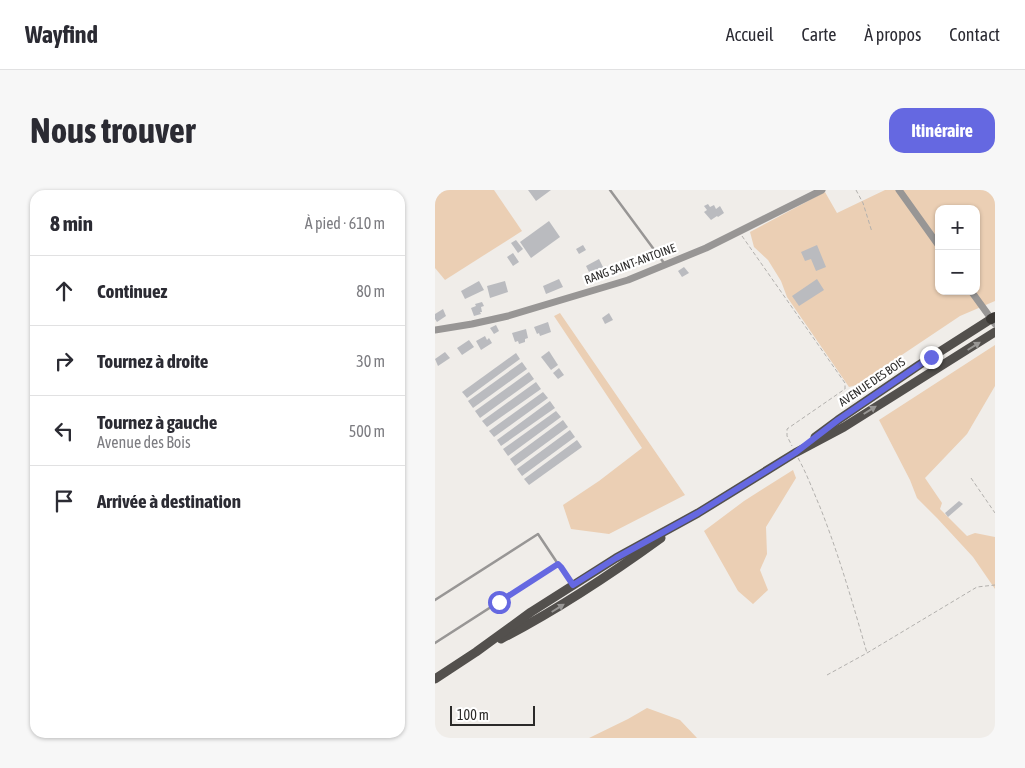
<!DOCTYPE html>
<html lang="fr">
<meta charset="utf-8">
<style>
:root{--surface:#fff;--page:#f7f7f7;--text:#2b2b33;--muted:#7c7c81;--line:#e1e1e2;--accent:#6568e1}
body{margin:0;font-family:"Asap Condensed",sans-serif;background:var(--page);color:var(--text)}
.controls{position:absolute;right:15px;top:15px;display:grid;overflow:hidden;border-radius:10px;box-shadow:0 1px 4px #0004}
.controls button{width:45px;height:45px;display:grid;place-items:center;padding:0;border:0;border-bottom:1px solid var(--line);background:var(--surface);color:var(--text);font:25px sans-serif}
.scale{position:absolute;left:15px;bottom:12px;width:85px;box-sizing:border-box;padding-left:5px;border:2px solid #2b2a29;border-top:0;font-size:14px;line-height:18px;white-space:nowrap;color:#2b2a29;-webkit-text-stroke:4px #fff;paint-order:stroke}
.stop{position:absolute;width:15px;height:15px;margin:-11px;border:4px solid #6568e1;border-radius:50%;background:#fff}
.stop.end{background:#6568e1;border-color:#fff;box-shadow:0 1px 5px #0008}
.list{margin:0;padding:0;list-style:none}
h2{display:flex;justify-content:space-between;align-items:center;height:65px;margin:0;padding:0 20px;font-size:21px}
h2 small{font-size:16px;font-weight:400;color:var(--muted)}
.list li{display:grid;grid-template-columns:32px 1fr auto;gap:15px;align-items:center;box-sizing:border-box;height:70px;padding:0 20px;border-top:1px solid var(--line)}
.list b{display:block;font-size:19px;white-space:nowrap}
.list p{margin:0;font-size:16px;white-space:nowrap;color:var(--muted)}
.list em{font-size:16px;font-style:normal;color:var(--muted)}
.icon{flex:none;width:28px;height:28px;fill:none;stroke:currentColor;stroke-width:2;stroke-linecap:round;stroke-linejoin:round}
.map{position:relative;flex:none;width:560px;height:548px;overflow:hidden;border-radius:15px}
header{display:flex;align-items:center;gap:30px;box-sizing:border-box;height:70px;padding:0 25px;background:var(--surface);border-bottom:1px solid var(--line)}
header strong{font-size:24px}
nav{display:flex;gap:28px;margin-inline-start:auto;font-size:18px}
.intro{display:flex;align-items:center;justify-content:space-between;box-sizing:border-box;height:120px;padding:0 30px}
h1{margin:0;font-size:35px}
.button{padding:12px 22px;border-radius:15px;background:var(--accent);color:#fff;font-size:18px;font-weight:700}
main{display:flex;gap:30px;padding:0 30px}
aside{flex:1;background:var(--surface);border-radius:15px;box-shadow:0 1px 4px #0004}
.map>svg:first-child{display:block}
.green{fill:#ebcfb4;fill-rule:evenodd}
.building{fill:#babbbf}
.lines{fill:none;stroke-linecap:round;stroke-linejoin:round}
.path{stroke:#b2b0ad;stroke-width:1;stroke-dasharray:4 2.5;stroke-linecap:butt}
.service{stroke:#989695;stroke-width:2.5}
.tertiary{stroke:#989695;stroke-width:7}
.primary{stroke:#53504d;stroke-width:9}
.motorway{stroke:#3b3835;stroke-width:10}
.oneway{fill:#989694}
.route{stroke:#6568e1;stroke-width:6}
.labels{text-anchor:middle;stroke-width:4.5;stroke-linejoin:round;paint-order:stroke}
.street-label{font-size:12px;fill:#2b2a29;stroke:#fff}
</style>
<header>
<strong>Wayfind</strong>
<nav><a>Accueil</a><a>Carte</a><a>À propos</a><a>Contact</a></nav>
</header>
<div class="intro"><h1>Nous trouver</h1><a class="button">Itinéraire</a></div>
<main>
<aside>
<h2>8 min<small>À pied · 610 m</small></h2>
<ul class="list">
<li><svg class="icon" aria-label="ahead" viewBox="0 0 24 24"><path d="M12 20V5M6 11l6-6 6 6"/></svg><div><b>Continuez</b></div><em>80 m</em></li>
<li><svg class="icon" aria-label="right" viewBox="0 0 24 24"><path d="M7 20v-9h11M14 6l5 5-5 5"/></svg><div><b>Tournez à droite</b></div><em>30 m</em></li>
<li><svg class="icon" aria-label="left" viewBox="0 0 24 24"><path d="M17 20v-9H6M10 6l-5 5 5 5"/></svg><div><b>Tournez à gauche</b><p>Avenue des Bois</p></div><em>500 m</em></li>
<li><svg class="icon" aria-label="arrive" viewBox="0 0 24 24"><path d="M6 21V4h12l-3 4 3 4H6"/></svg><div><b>Arrivée à destination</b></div></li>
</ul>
</aside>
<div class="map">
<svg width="560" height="548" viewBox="0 0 560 548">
<rect width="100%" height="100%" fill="#f0ede9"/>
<g class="green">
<path d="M0 0H59L87 41 10 90 0 78Z"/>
<path d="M450 0H560V111L525 126 422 195 414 197 352 107 346 91 333 70 319 57 315 42 390 2 402 23ZM504 19H541V101H504Z"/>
<path d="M125 123 250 305 174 344 136 339 128 315 164 291 207 258 119 126Z"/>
<path d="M560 155V196L532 244 490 288 507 313 505 319 532 346 540 343 560 347V399L538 367 502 328 482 308 475 290 444 230Z"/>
<path d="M358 280 361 288 331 337 332 364 325 380 333 400 318 414 303 401 269 341 309 311Z"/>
<path d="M212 518 245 530 262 548H154L193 529Z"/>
</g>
<g class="building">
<path d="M93 0H116L101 11Z"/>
<path d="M273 14 275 17 279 15 281 19 285 16 289 23 283 27 282 26 276 30 269 22 272 20 269 16Z"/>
<path d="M114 31 125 47 96 68 85 52Z"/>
<path d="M81 50 88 59 83 63 76 53Z"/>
<path d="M148 55 151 60 144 64 141 59Z"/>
<path d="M382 55 391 77 381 81 376 69 370 71 366 62Z"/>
<path d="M78 63 84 72 78 76 72 67Z"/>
<path d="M164 69 169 79 161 83 159 80 154 82 151 76Z"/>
<path d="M249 77 254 83 247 87 243 81Z"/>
<path d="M124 89 128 97 111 104 108 96Z"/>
<path d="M382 89 389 100 364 116 357 106Z"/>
<path d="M44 91 49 100 30 109 26 101Z"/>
<path d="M70 91 73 102 55 108 52 96Z"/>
<path d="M47 112 49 116 46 117 47 122H45L46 124 39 126 36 118 41 116 40 114Z"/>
<path d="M8 119 11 126 2 132 0 129V124Z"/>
<path d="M174 123 178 130 170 134 167 128Z"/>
<path d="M113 132 116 142 105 146 104 143 102 144 99 137Z"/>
<path d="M61 135 64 141 59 144 55 138Z"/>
<path d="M91 139 93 148 90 149V152L84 154 83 151 80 152 77 143Z"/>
<path d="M50 146 52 150 54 148 57 153 46 160 41 151Z"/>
<path d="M34 150 39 157 27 165 22 158Z"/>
<path d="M114 161 123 175 116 180 106 167Z"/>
<path d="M10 162 15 168 3 176 0 169Z"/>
<path d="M81 163 85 169 32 208 27 202Z"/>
<path d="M87 172 92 179 38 218 33 211Z"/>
<path d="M124 178 129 185 123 189 118 183Z"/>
<path d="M94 182 99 189 45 228 40 221Z"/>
<path d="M101 192 106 199 52 237 47 231Z"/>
<path d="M108 202 113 208 59 247 54 241Z"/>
<path d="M115 211 120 218 66 256 62 250Z"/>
<path d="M121 221 126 227 73 266 68 259Z"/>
<path d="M128 230 133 237 80 276 75 269Z"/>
<path d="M135 240 140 247 87 286 82 279Z"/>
<path d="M142 250 147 257 94 295 89 289Z"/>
<path d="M524 311 528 314 513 327 510 323Z"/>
</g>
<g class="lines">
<g class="path">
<path d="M421 0 428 13 437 42"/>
<path d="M307 46 410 193V199L352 239V246L357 256"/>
<path d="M363 268C372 284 378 301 385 317 404 365 418 414 432 463"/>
<path d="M536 288 560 323"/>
<path d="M392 485 432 463 542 397 560 395"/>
</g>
<g class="service">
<path d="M175 0 229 73"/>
<path d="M0 410 103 344 123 374 126 377 137 392"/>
<path d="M0 453 123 374"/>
</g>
<g class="tertiary">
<path d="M464 0 504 56"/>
<path d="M536 101 560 134"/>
<path d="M0 140 37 134 73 126 193 90 271 58 387 0"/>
</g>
<g class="primary">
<path d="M380 247 403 230 484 175 556 129"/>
<path d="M66 449C122 420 175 385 226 348"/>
<path d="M0 489 41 462 96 422 181 368 263 323 360 263 409 237 560 142"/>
</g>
<path class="motorway" d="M556 129 560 127"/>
</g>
<defs><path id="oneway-solid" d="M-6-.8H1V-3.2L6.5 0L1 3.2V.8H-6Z" transform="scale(1.25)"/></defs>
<g class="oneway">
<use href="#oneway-solid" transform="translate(539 156) rotate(-32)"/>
<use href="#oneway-solid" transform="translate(435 220) rotate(-32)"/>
<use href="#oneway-solid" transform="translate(123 418) rotate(-32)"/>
</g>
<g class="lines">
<path class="route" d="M64 412 123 374 126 377 138 395 181 368 263 323 360 263 403 230 496 167"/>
</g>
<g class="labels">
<g class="street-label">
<text transform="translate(195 74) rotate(-20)" y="4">RANG SAINT-ANTOINE</text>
<text transform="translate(437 192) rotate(-34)" y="4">AVENUE DES BOIS</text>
</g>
</g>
</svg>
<div class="controls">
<button>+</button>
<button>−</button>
</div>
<div class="scale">100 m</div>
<div class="stop" style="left:64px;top:412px"></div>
<div class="stop end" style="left:496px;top:167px"></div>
</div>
</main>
